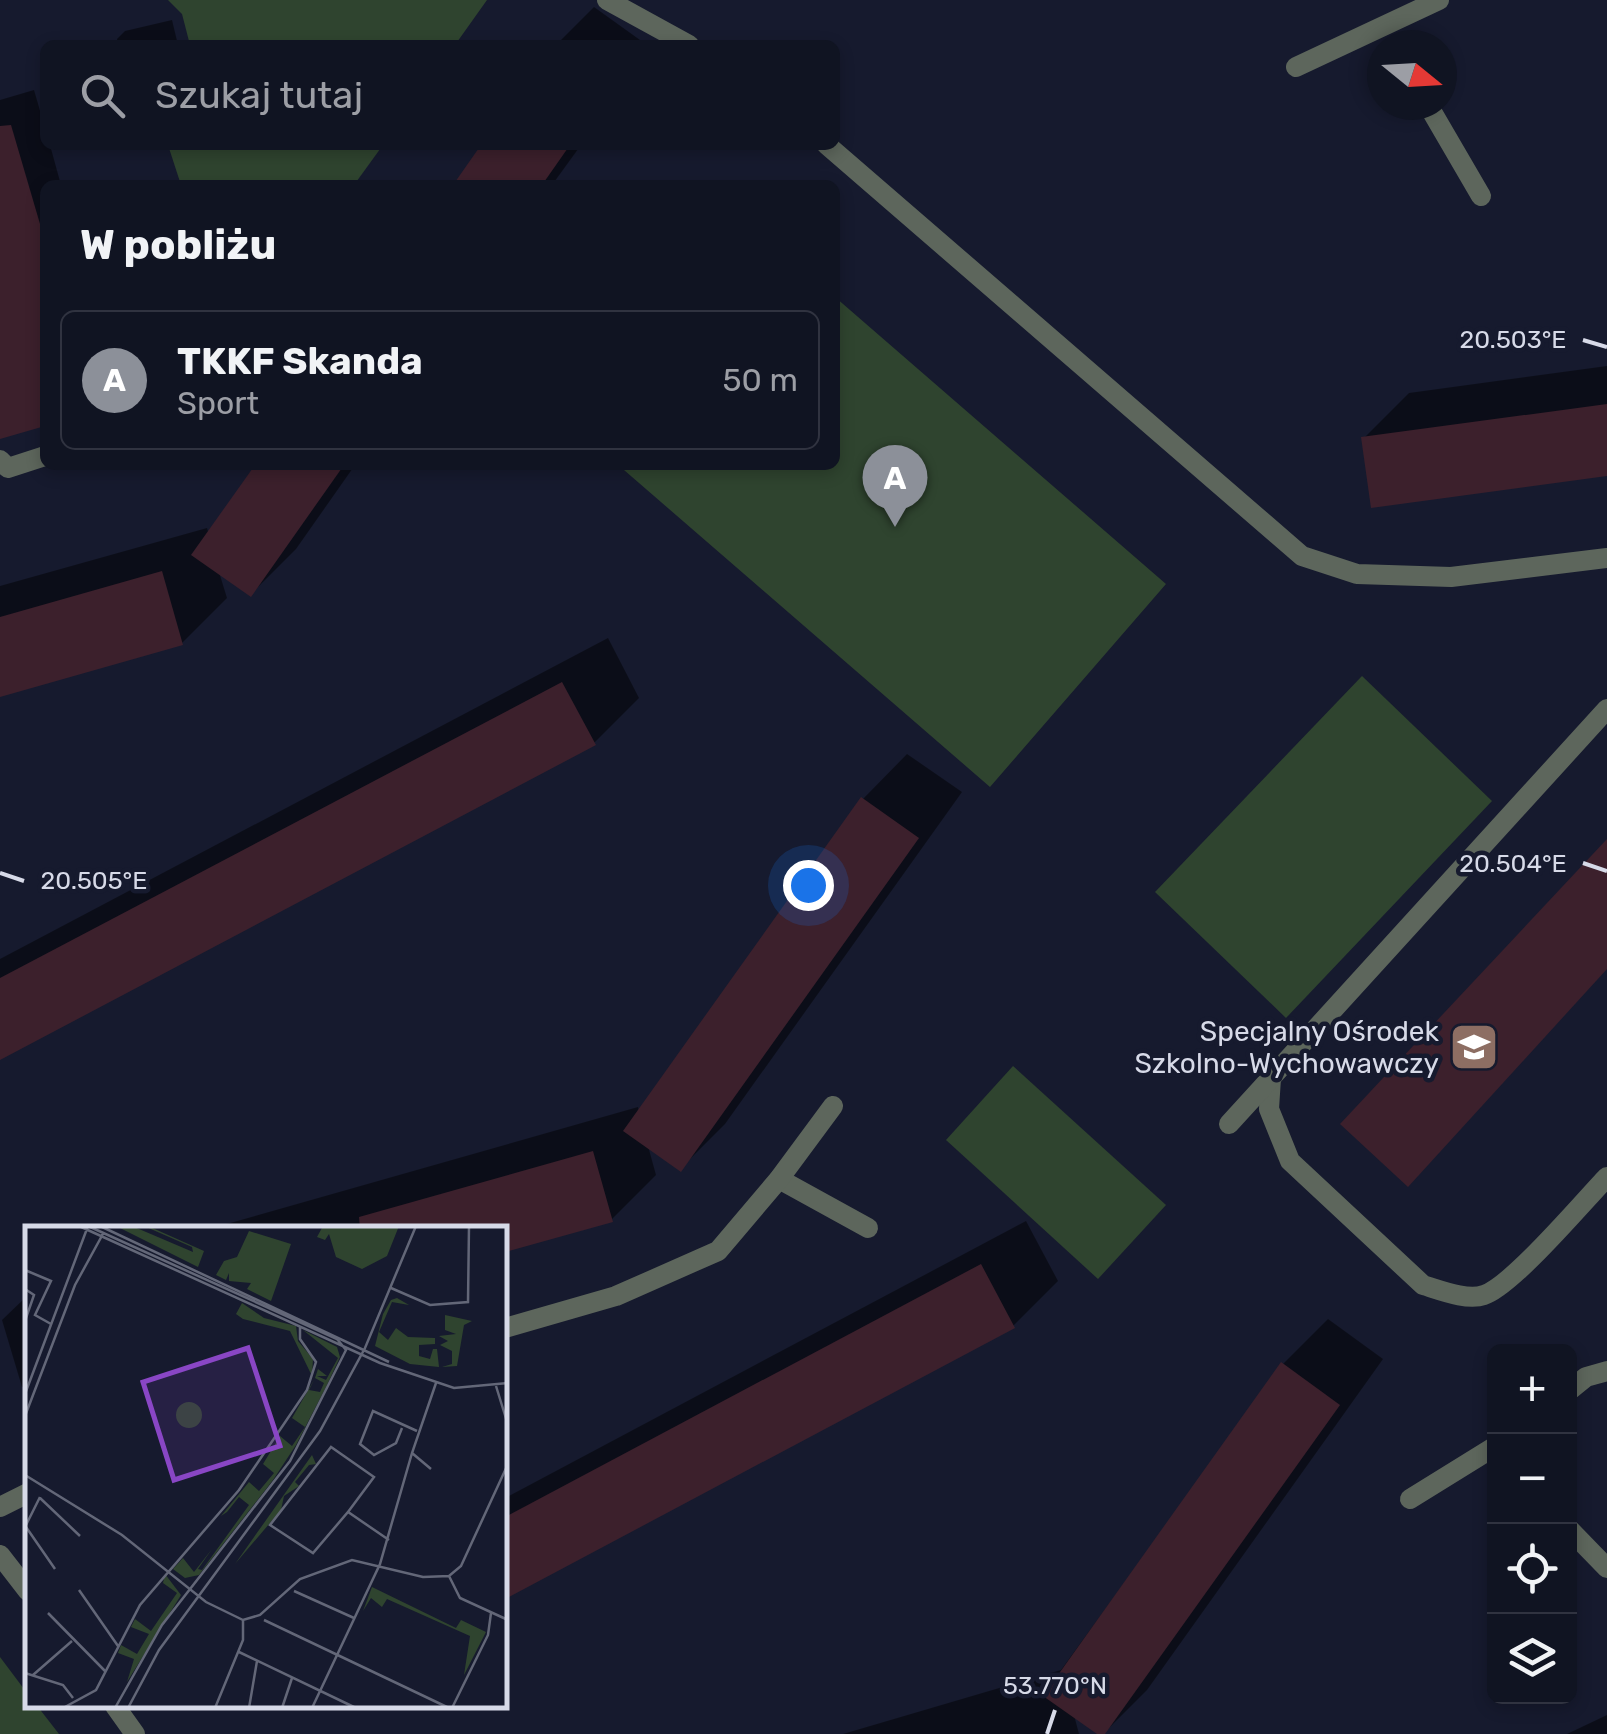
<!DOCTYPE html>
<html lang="pl">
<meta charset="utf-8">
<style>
:root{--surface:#101422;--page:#191d2a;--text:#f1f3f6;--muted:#9c9ea5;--line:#303340;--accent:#8c9099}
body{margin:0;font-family:Rubik,sans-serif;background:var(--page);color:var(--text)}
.controls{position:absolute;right:30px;bottom:30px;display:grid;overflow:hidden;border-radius:15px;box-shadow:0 5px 15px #0003}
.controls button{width:90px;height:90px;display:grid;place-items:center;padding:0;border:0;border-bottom:2px solid var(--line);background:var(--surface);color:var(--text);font:50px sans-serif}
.compass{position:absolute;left:1367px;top:30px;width:90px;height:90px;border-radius:50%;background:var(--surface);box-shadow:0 5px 15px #0003;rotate:108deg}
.you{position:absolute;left:808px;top:885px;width:35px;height:35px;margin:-25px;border:8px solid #fff;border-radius:50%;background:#1a73e8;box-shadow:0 0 0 15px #1a73e833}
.badge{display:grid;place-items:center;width:65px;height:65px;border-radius:50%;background:var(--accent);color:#fff;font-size:32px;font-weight:700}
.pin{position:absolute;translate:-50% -82px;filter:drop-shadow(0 2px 5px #0008)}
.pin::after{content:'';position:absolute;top:52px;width:35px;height:30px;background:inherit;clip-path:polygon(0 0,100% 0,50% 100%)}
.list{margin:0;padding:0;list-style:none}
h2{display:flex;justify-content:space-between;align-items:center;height:130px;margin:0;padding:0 40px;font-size:42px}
h2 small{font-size:32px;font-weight:400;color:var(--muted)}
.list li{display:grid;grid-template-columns:65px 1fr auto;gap:30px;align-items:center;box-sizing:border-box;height:140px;margin:0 20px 20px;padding:0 20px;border:2px solid var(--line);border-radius:15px}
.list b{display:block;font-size:38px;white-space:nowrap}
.list p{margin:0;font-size:32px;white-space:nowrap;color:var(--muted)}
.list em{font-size:32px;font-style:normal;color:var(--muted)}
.icon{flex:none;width:55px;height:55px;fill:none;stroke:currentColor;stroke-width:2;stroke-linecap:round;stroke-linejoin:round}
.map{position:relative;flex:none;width:1607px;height:1734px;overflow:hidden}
.search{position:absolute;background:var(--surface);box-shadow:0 5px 15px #0003;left:40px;top:40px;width:800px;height:110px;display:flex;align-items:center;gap:25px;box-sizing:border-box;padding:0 35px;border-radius:15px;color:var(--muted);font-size:38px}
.panel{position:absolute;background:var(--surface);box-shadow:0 5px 15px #0003;left:40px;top:180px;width:800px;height:290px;border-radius:15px}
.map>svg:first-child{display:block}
.green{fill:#2f442f}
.shadow{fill:#0007}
.building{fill:#3c202c}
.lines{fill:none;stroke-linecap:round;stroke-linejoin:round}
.lane{stroke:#5d665c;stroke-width:20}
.street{stroke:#5d665c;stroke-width:20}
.ticks{fill:none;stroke:#d7dae8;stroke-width:4}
.labels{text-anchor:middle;stroke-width:9;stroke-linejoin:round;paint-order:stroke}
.poi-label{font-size:28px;fill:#d7dae8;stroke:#161a2e;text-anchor:end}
.inset-road{fill:none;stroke:#636778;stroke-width:2.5}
.view{fill:#8946c5;fill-opacity:0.15;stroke:#8946c5;stroke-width:5}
.inset-edge{fill:none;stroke:#d7dae8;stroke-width:5}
.ticks-label{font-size:25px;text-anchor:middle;fill:#d7dae8;stroke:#161a2e;stroke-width:9;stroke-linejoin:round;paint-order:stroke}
</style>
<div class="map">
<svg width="1607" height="1734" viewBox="0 0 1607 1734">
<rect width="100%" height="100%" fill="#161a2e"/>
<g class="green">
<path d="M168 0H487L455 45H190L182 14Z"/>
<path d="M168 145H383L354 185H181Z"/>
<path d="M835 297 1166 584 990 787 624 470 628 465H835Z"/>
<path d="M1362 676 1492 801 1286 1018 1155 892Z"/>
<path d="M1013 1066 1166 1205 1098 1279 946 1140Z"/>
<path d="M0 1657 27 1693 28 1706 38 1707 59 1734H0Z"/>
</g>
<g class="shadow">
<path d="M594 7 647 45H556Z"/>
<path d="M172 20 178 45H118L117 39 125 31Z"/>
<path d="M34 90 45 128V145H50L61 185H45V423L0 427V100Z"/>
<path d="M484 145H581L552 185H455Z"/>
<path d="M1607 366V474L1364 438 1409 393Z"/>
<path d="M258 465H355L296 549 251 594 219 572 227 598 182 643 0 694V586L207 528 209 535Z"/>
<path d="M608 638 639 698 594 743 0 1057V959Z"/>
<path d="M907 754 962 792 725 1124 680 1169 648 1146 656 1175 611 1220 505 1250V1229H209L638 1107 639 1113 863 799Z"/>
<path d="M1026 1221 1058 1281 1013 1326 505 1596V1498Z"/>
<path d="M28 1295V1385L22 1387 2 1320Z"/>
<path d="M1328 1319 1383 1359 1147 1690 1103 1734 1074 1715 1079 1734H843L1061 1670 1283 1364Z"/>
<path d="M1607 1715V1734H1567Z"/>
</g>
<g class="building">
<path d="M11 125 45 241V426L0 439V126Z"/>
<path d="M481 145H570L542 185H453Z"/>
<path d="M1607 404V476L1371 508 1361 437Z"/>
<path d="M255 465H344L251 597 191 555Z"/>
<path d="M162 571 183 645 0 697V617Z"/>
<path d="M562 682 596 745 0 1060V978Z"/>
<path d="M861 797 919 838 681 1172 623 1131Z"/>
<path d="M1607 839V969L1408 1187 1340 1124Z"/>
<path d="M593 1151 613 1222 505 1252V1229H360L359 1217Z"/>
<path d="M981 1264 1015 1328 505 1599V1517Z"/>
<path d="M1281 1362 1340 1405 1105 1734H1097L1043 1696Z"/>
</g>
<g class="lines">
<g class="lane">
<path d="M1296 67 1439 0"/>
<path d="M1428 105 1481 196"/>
<path d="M0 460 8 468 45 456"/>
<path d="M1271 1078 1269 1109 1290 1161 1423 1285C1440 1290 1467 1301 1484 1295 1512 1286 1583 1202 1607 1177"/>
<path d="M1229 1124 1607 709"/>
<path d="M779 1179 868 1228"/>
<path d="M505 1328 616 1296 718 1251 779 1179 833 1106"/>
<path d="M1570 1390 1586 1377 1607 1371"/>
<path d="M1410 1499 1494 1447"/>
<path d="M0 1507 28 1493"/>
<path d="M1570 1530 1607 1568"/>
</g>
<g class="street">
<path d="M607 0 689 45"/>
<path d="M827 145 1302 556 1357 574 1451 577 1607 558"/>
<path d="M0 1555 28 1591"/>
<path d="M115 1706 135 1734"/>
</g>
</g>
<path class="ticks" d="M1583 340 1607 347M1583 863 1607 871M0 873 24 881M1047 1734 1055 1710"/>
<defs>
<g id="school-square" transform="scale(2.5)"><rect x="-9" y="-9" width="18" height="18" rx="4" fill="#8d6e63" stroke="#161a2e"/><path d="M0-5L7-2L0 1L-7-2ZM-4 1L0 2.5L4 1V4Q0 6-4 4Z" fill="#fff"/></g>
</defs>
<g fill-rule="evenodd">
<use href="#school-square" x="1474" y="1047"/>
</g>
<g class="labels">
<g class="poi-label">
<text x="1439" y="1041">Specjalny Ośrodek<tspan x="1439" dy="32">Szkolno-Wychowawczy</tspan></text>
</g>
</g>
<g transform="translate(25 1226)">
<rect width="482" height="482" fill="#161a2e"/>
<path d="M107 0 168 26 167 21 119 0H123L179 25 173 41 93 1ZM298 0H374L362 30 337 43 311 31 304 8 300 14 292 11ZM224 5 266 18 246 75 222 63 226 57 204 55V47L201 54 191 49 199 35 212 31ZM372 72 384 79 367 76 354 106 363 114 371 102 383 111 410 112V118L394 119V130L405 133 408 123H412L414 141 385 138 350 120 358 88 366 74ZM217 77 239 92 271 100 273 115 288 133 287 150 265 105 218 93 211 88ZM420 89 447 95 439 99 432 140 417 141 427 138V125L415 119 423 115 414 110 431 108 420 104ZM278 104 312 121 315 131 301 161 271 219 248 254 174 349 160 352 148 343 158 332 169 346 187 323 173 343 177 344 224 279 214 271 202 286 196 290 224 256 234 265 249 247 238 238 255 210 267 220 280 201 267 192 289 154 284 164 295 166 299 157 290 152 293 143 302 150H292L301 154 313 132ZM151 189a13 13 0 1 1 26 0a13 13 0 1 1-26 0ZM287 229 291 238 284 239 270 256 274 260 259 270 256 284 210 338ZM140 348 156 369 102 456 109 433 93 427 96 419 112 428 124 408 106 401 110 393 126 405 152 367 138 357ZM347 361 431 402 436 394 461 406 439 449 445 410 362 373 357 381 346 372 338 385Z" fill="#2f442f"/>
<path class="inset-road" d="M54 0 355 137 429 162 483 157M63 0 312 113 321 124 265 235 137 399 90 482M75 0 364 136M0 44 26 55 10 89 26 98M366 62 405 79 443 76 444 0M0 63 9 69 0 95M471 160 483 199M0 168 63 0M0 190 50 59 79 6M377 202 371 217 349 229 335 218 348 185 392 205M406 243 387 227 411 157M0 249 97 309 181 376 218 394 235 389 275 353 327 334 398 351 424 350 436 340 483 238M15 272 55 310M323 286 349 251 306 221 245 299 288 327 323 286 364 314M0 301 15 271M1 301 30 343M424 350 435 372 483 394M54 364 93 420M269 365 329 392M23 387 80 445M239 394 424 482M214 426 331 482M0 447 38 459 48 472M8 449 47 415M38 482 71 464 115 379 214 264 282 164 291 136 275 113V100M103 482 134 424 295 205 340 122 391 0M190 482 218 414V394M224 482 232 435M257 482 267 452M287 482 355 338 387 227M427 482 463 409 466 387"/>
<path class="view" d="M223 122 255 220 149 254 118 156Z"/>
<rect width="482" height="482" class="inset-edge"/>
</g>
<g class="ticks-label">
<text x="1513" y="348">20.503°E</text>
<text x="1513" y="872">20.504°E</text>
<text x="94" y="889">20.505°E</text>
<text x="1055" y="1694">53.770°N</text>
</g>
</svg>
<div class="controls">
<button>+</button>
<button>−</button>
<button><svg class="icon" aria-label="locate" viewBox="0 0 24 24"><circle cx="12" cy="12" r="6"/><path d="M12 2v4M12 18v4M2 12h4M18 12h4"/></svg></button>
<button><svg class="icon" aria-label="layers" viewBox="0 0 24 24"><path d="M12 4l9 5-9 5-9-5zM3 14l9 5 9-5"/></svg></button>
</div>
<svg class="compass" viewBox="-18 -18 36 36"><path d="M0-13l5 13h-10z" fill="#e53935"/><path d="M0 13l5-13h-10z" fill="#9c9ea5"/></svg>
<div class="you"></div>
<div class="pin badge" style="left:895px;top:527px">A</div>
<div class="search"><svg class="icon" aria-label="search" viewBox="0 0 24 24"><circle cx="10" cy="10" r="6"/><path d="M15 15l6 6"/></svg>Szukaj tutaj</div>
<section class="panel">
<h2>W pobliżu<small></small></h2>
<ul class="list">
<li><span class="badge">A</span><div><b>TKKF Skanda</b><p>Sport</p></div><em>50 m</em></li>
</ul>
</section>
</div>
